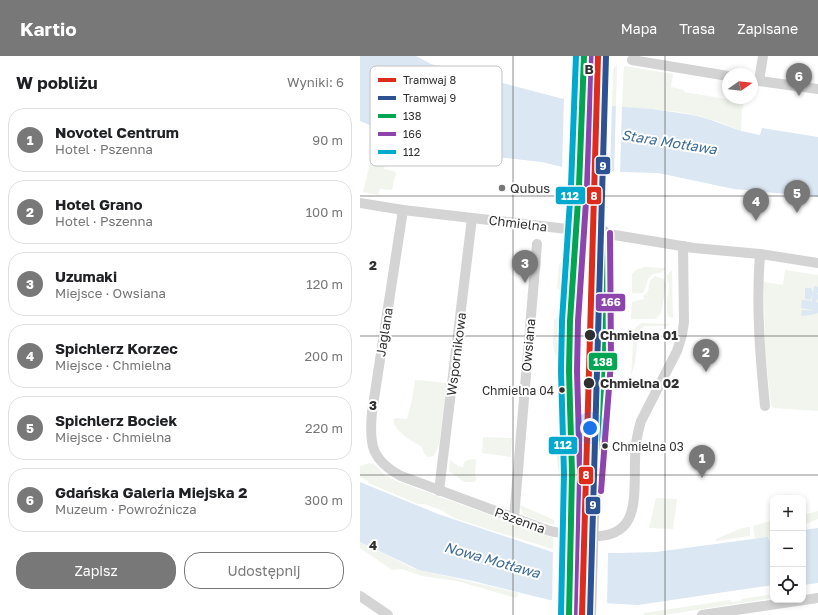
<!DOCTYPE html>
<html lang="pl">
<meta charset="utf-8">
<style>
:root{--surface:#fff;--page:#f6f6f6;--text:#202124;--muted:#757577;--line:#e0e0e0;--accent:#787878}
body{margin:0;font-family:"Golos Text",sans-serif;background:var(--page);color:var(--text)}
.controls{position:absolute;right:12px;bottom:12px;display:grid;overflow:hidden;border-radius:8px;box-shadow:0 2px 6px #0003}
.controls button{width:36px;height:36px;display:grid;place-items:center;padding:0;border:0;border-bottom:1px solid var(--line);background:var(--surface);color:var(--text);font:20px sans-serif}
.compass{position:absolute;left:362px;top:12px;width:36px;height:36px;border-radius:50%;background:var(--surface);box-shadow:0 2px 6px #0003;rotate:76deg}
.you{position:absolute;left:230px;top:372px;width:14px;height:14px;margin:-10px;border:3px solid #fff;border-radius:50%;background:#1a73e8;box-shadow:0 0 0 6px #1a73e833}
.badge{display:grid;place-items:center;width:26px;height:26px;border-radius:50%;background:var(--accent);color:#fff;font-size:13px;font-weight:700}
.pin{position:absolute;translate:-50% -33px;filter:drop-shadow(0 1px 2px #0008)}
.pin::after{content:'';position:absolute;top:21px;width:14px;height:12px;background:inherit;clip-path:polygon(0 0,100% 0,50% 100%)}
.list{margin:0;padding:0;list-style:none}
h2{display:flex;justify-content:space-between;align-items:center;height:52px;margin:0;padding:0 16px;font-size:17px}
h2 small{font-size:13px;font-weight:400;color:var(--muted)}
.list li{display:grid;grid-template-columns:26px 1fr auto;gap:12px;align-items:center;box-sizing:border-box;height:64px;margin:0 8px 8px;padding:0 8px;border:1px solid var(--line);border-radius:16px}
.list b{display:block;font-size:15px;white-space:nowrap}
.list p{margin:0;font-size:13px;white-space:nowrap;color:var(--muted)}
.list em{font-size:13px;font-style:normal;color:var(--muted)}
.actions{display:flex;gap:8px;padding:12px 16px}
.actions a{flex:1;padding:9px 0;border:1px solid var(--accent);border-radius:16px;text-align:center;font-size:14px;color:var(--accent)}
.actions .main{background:var(--accent);color:#fff}
.icon{flex:none;width:22px;height:22px;fill:none;stroke:currentColor;stroke-width:2;stroke-linecap:round;stroke-linejoin:round}
.map{position:relative;flex:none;width:458px;height:559px;overflow:hidden}
header{display:flex;align-items:center;gap:24px;box-sizing:border-box;height:56px;padding:0 20px;background:var(--accent);color:#fff}
header strong{font-size:19px}
nav{display:flex;gap:22px;margin-inline-start:auto;font-size:14px}
main{display:flex}
aside{flex:1;background:var(--surface)}
.map>svg:first-child{display:block}
.green{fill:#f1f5ed}
.water{fill:#dbe7f2}
.pier{fill:#fff}
.lines{fill:none;stroke-linecap:round;stroke-linejoin:round}
.street{stroke:#d4d4d4;stroke-width:10}
.primary{stroke:#c8c8c8;stroke-width:16}
.primary-bridge{stroke:#c8c8c8;stroke-width:16}
.bus-1-casing{stroke:#fff;stroke-width:9}
.bus-2-casing{stroke:#fff;stroke-width:9}
.bus-3-casing{stroke:#fff;stroke-width:9}
.bus-1{stroke:#00a651;stroke-width:6}
.bus-2{stroke:#8e44ad;stroke-width:6}
.bus-3{stroke:#00a9ce;stroke-width:6}
.tram-1-casing{stroke:#fff;stroke-width:9}
.tram-2-casing{stroke:#fff;stroke-width:9}
.tram-1{stroke:#dd2b1c;stroke-width:6}
.tram-2{stroke:#2c5294;stroke-width:6}
.grid{fill:none;stroke:#303030;stroke-width:1;stroke-opacity:0.55}
.poi-dot{fill:#787878;stroke:#fff;stroke-width:1.5}
.stop-dot{fill:#303030;stroke:#fff;stroke-width:1.5}
.labels{text-anchor:middle;stroke-width:4;stroke-linejoin:round;paint-order:stroke}
.bus-label{font-size:12px;fill:#303030;stroke:#fff;text-anchor:end}
.poi-label{font-size:13px;fill:#303030;stroke:#fff;text-anchor:start}
.street-label{font-size:13px;fill:#303030;stroke:#fff}
.stop-label{font-size:13px;font-weight:bold;fill:#303030;stroke:#fff;text-anchor:start}
.water-label{font-size:14px;font-style:italic;fill:#3d6c94;stroke:#fff}
.key{fill:#fff;stroke:#c1c1c1;stroke-width:1}
.key-label{font-size:11px;fill:#303030}
.grid-label{font-size:13px;text-anchor:middle;font-weight:bold;fill:#303030;stroke:#fff;stroke-width:4;stroke-linejoin:round;paint-order:stroke}
.line-badge{stroke:#fff;stroke-width:1.5}
.badge-label{font-size:11px;text-anchor:middle;font-weight:bold;fill:#fff}
</style>
<header>
<strong>Kartio</strong>
<nav><a>Mapa</a><a>Trasa</a><a>Zapisane</a></nav>
</header>
<main>
<aside>
<h2>W pobliżu<small>Wyniki: 6</small></h2>
<ul class="list">
<li><span class="badge">1</span><div><b>Novotel Centrum</b><p>Hotel · Pszenna</p></div><em>90 m</em></li>
<li><span class="badge">2</span><div><b>Hotel Grano</b><p>Hotel · Pszenna</p></div><em>100 m</em></li>
<li><span class="badge">3</span><div><b>Uzumaki</b><p>Miejsce · Owsiana</p></div><em>120 m</em></li>
<li><span class="badge">4</span><div><b>Spichlerz Korzec</b><p>Miejsce · Chmielna</p></div><em>200 m</em></li>
<li><span class="badge">5</span><div><b>Spichlerz Bociek</b><p>Miejsce · Chmielna</p></div><em>220 m</em></li>
<li><span class="badge">6</span><div><b>Gdańska Galeria Miejska 2</b><p>Muzeum · Powroźnicza</p></div><em>300 m</em></li>
</ul>
<div class="actions"><a class="main">Zapisz</a><a>Udostępnij</a></div>
</aside>
<div class="map">
<svg width="458" height="559" viewBox="0 0 458 559">
<rect width="100%" height="100%" fill="#fff"/>
<g class="green">
<path d="M257 8 256 50H252L253 13Z"/>
<path d="M264 10 313 18 311 31 324 34V36L384 46 382 55 381 75C371 71 360 66 349 63 322 54 291 53 262 51Z"/>
<path d="M16 83 30 89 24 113 34 115 36 117 32 133 31 134 20 133 18 139 3 136Z"/>
<path d="M222 201H224L223 245H218Z"/>
<path d="M206 202V205L200 235 197 232 199 209 202 204Z"/>
<path d="M284 211 305 212V214L300 217 293 218 288 222 285 233 283 237H272V218L276 214Z"/>
<path d="M312 214 313 262 309 261C302 248 314 233 306 220Z"/>
<path d="M425 214 458 219V355L414 352 411 350 405 293 404 226 423 229Z"/>
<path d="M295 220 304 223 306 230 301 257 295 263H271L272 246 284 243 283 240C290 237 288 232 290 225Z"/>
<path d="M199 259 202 282 199 304C190 296 194 277 194 266L195 263Z"/>
<path d="M282 267 310 268 307 270H285L281 273 278 278 275 307 271 320 274 275 276 271Z"/>
<path d="M55 324 88 327 79 388 74 400 68 401 64 397 62 391C51 384 37 378 33 364L36 362 47 363 52 344Z"/>
<path d="M228 344H236L225 459Z"/>
<path d="M123 381 152 382 151 401 122 397Z"/>
<path d="M200 390 203 408 201 431 196 398Z"/>
<path d="M116 403 115 421H117L115 426H104L89 415 90 404 98 410 103 411 104 406 108 404Z"/>
<path d="M10 407 14 408 25 419 36 425 193 482V493L137 476 94 462 81 454 64 448H58L8 427V425L0 421V410Z"/>
<path d="M296 442 317 443 313 473 289 472Z"/>
<path d="M160 449 194 464V469C183 465 160 463 160 449Z"/>
<path d="M458 455V463L443 469V459Z"/>
<path d="M410 465 413 481 395 483 393 470Z"/>
<path d="M390 471V480L356 485V483L382 472Z"/>
<path d="M0 486 52 512 159 537 156 542 97 525 62 520 42 513 32 514 0 492Z"/>
<path d="M413 538V542L304 559H284V557L370 544 372 546 381 545 382 543Z"/>
</g>
<g class="water">
<path d="M0 0H56L71 8 78 10 211 45 252 50 292 53 333 59 348 63 381 75 400 79 402 72 458 81V141L374 133 298 117 260 116 202 111 182 106 118 99 35 80 0 65Z"/>
<path d="M455 230 458 231V237L456 238H458V245L457 243 456 245 458 247V257L451 259 441 260 442 254 455 255 441 252 442 244 452 245V239L451 244 445 243V232H451L453 237 454 231Z"/>
<path d="M0 426 78 458 192 496 258 497 296 496 408 481 410 486 413 485V529L278 549 190 544 113 525 59 514 0 486Z"/>
<path d="M458 472V527L443 529V474Z"/>
</g>
<g class="pier">
<path d="M204 41 211 43 209 113H202Z"/>
<path d="M214 43 252 48 250 117 212 114Z"/>
<path d="M256 48 262 49 260 118H254Z"/>
<path d="M193 494 248 495 247 550 192 547Z"/>
</g>
<g class="lines">
<g class="street">
<path d="M272 4 368 20"/>
<path d="M392 24 458 33"/>
<path d="M399 25 403 0"/>
<path d="M0 147 43 154 216 174"/>
<path d="M43 154 12 356C9 388 11 404 41 420L187 474C199 478 211 478 224 480 280 485 274 446 275 405 275 391 277 378 281 365L317 295 322 279 324 266 323 190"/>
<path d="M242 177 334 192 400 198 458 207"/>
<path d="M400 198C396 249 400 299 405 350"/>
<path d="M79 435 112 162"/>
<path d="M154 462 177 188"/>
<path d="M0 540 28 559"/>
<path d="M342 559 458 542"/>
</g>
<g class="primary">
<path d="M216 174 242 177 243 247V306L231 459"/>
<path d="M211 459 212 417 209 315 210 265 219 130 224 0"/>
</g>
<g class="primary-bridge">
<path d="M209 559 211 459"/>
<path d="M228 559 231 459"/>
</g>
<g class="bus-1-casing">
<g id="bus-1">
<path d="M233 434 243 306 242 177"/>
<path d="M209 559 212 417 209 315 210 265 219 130 224 0"/>
</g>
</g>
<g class="bus-2-casing">
<g id="bus-2">
<path d="M241 435 251 306 250 177"/>
<path d="M217 559 220 417 217 315 218 265 227 131 232 0"/>
</g>
</g>
<g class="bus-3-casing">
<g id="bus-3">
<path d="M225 433 235 306 234 177"/>
<path d="M201 559 204 417 201 315 202 265 211 130 216 0"/>
</g>
</g>
<use href="#bus-1" class="bus-1"/>
<use href="#bus-2" class="bus-2"/>
<use href="#bus-3" class="bus-3"/>
<g class="tram-1-casing">
<path id="tram-1" d="M222 559 238 0"/>
</g>
<g class="tram-2-casing">
<path id="tram-2" d="M230 559 246 0"/>
</g>
<use href="#tram-1" class="tram-1"/>
<use href="#tram-2" class="tram-2"/>
</g>
<path class="grid" d="M153 0V559M305 0V559M0 140H458M0 280H458M0 419H458"/>
<circle class="poi-dot" cx="142" cy="132" r="4"/>
<g class="stop-dot">
<circle cx="230" cy="279" r="6"/>
<circle cx="229" cy="327" r="6"/>
<circle cx="202" cy="334" r="3.5"/>
<circle cx="245" cy="390" r="3.5"/>
</g>
<g class="labels">
<g class="bus-label">
<text x="194" y="339">Chmielna 04</text>
<text x="252" y="395" text-anchor="start">Chmielna 03</text>
</g>
<g class="poi-label">
<text x="150" y="137">Qubus</text>
</g>
<g class="street-label">
<text transform="translate(158 167) rotate(7)" y="5">Chmielna</text>
<text transform="translate(24 276) rotate(-81)" y="5">Jaglana</text>
<text transform="translate(168 289) rotate(-85)" y="5">Owsiana</text>
<text transform="translate(96 298) rotate(-83)" y="5">Wspornikowa</text>
<text transform="translate(160 464) rotate(20)" y="5">Pszenna</text>
</g>
<g class="stop-label">
<text x="240" y="284">Chmielna 01</text>
<text x="240" y="332">Chmielna 02</text>
</g>
<g class="water-label">
<text transform="translate(309 86) rotate(9)" y="5">Stara Motława</text>
<text transform="translate(132 504) rotate(16)" y="5">Nowa Motława</text>
</g>
</g>
<rect x="10" y="10" width="132" height="100" rx="6" class="key"/>
<rect x="18" y="22" width="18" height="4" fill="#dd2b1c"/>
<rect x="18" y="40" width="18" height="4" fill="#2c5294"/>
<rect x="18" y="58" width="18" height="4" fill="#00a651"/>
<rect x="18" y="76" width="18" height="4" fill="#8e44ad"/>
<rect x="18" y="94" width="18" height="4" fill="#00a9ce"/>
<g class="key-label">
<text x="43" y="28">Tramwaj 8</text>
<text x="43" y="46">Tramwaj 9</text>
<text x="43" y="64">138</text>
<text x="43" y="82">166</text>
<text x="43" y="100">112</text>
</g>
<g class="grid-label">
<text x="229" y="18">B</text>
<text x="13" y="214">2</text>
<text x="13" y="354">3</text>
<text x="13" y="494">4</text>
</g>
<g class="line-badge">
<rect x="235" y="100" width="16" height="19" rx="4" fill="#2c5294"/>
<rect x="226" y="130" width="16" height="19" rx="4" fill="#dd2b1c"/>
<rect x="195" y="130" width="31" height="19" rx="4" fill="#00a9ce"/>
<rect x="235" y="237" width="31" height="19" rx="4" fill="#8e44ad"/>
<rect x="228" y="296" width="30" height="19" rx="4" fill="#00a651"/>
<rect x="188" y="380" width="30" height="19" rx="4" fill="#00a9ce"/>
<rect x="218" y="410" width="16" height="19" rx="4" fill="#dd2b1c"/>
<rect x="225" y="440" width="16" height="19" rx="4" fill="#2c5294"/>
</g>
<g class="badge-label">
<text x="243" y="114">9</text>
<text x="234" y="144">8</text>
<text x="210" y="144">112</text>
<text x="251" y="250">166</text>
<text x="243" y="310">138</text>
<text x="203" y="393">112</text>
<text x="226" y="423">8</text>
<text x="233" y="453">9</text>
</g>
</svg>
<div class="controls">
<button>+</button>
<button>−</button>
<button><svg class="icon" aria-label="locate" viewBox="0 0 24 24"><circle cx="12" cy="12" r="6"/><path d="M12 2v4M12 18v4M2 12h4M18 12h4"/></svg></button>
</div>
<svg class="compass" viewBox="-18 -18 36 36"><path d="M0-13l5 13h-10z" fill="#e53935"/><path d="M0 13l5-13h-10z" fill="#757577"/></svg>
<div class="you"></div>
<div class="pin badge" style="left:342px;top:422px">1</div>
<div class="pin badge" style="left:346px;top:316px">2</div>
<div class="pin badge" style="left:165px;top:227px">3</div>
<div class="pin badge" style="left:396px;top:165px">4</div>
<div class="pin badge" style="left:437px;top:157px">5</div>
<div class="pin badge" style="left:439px;top:40px">6</div>
</div>
</main>
